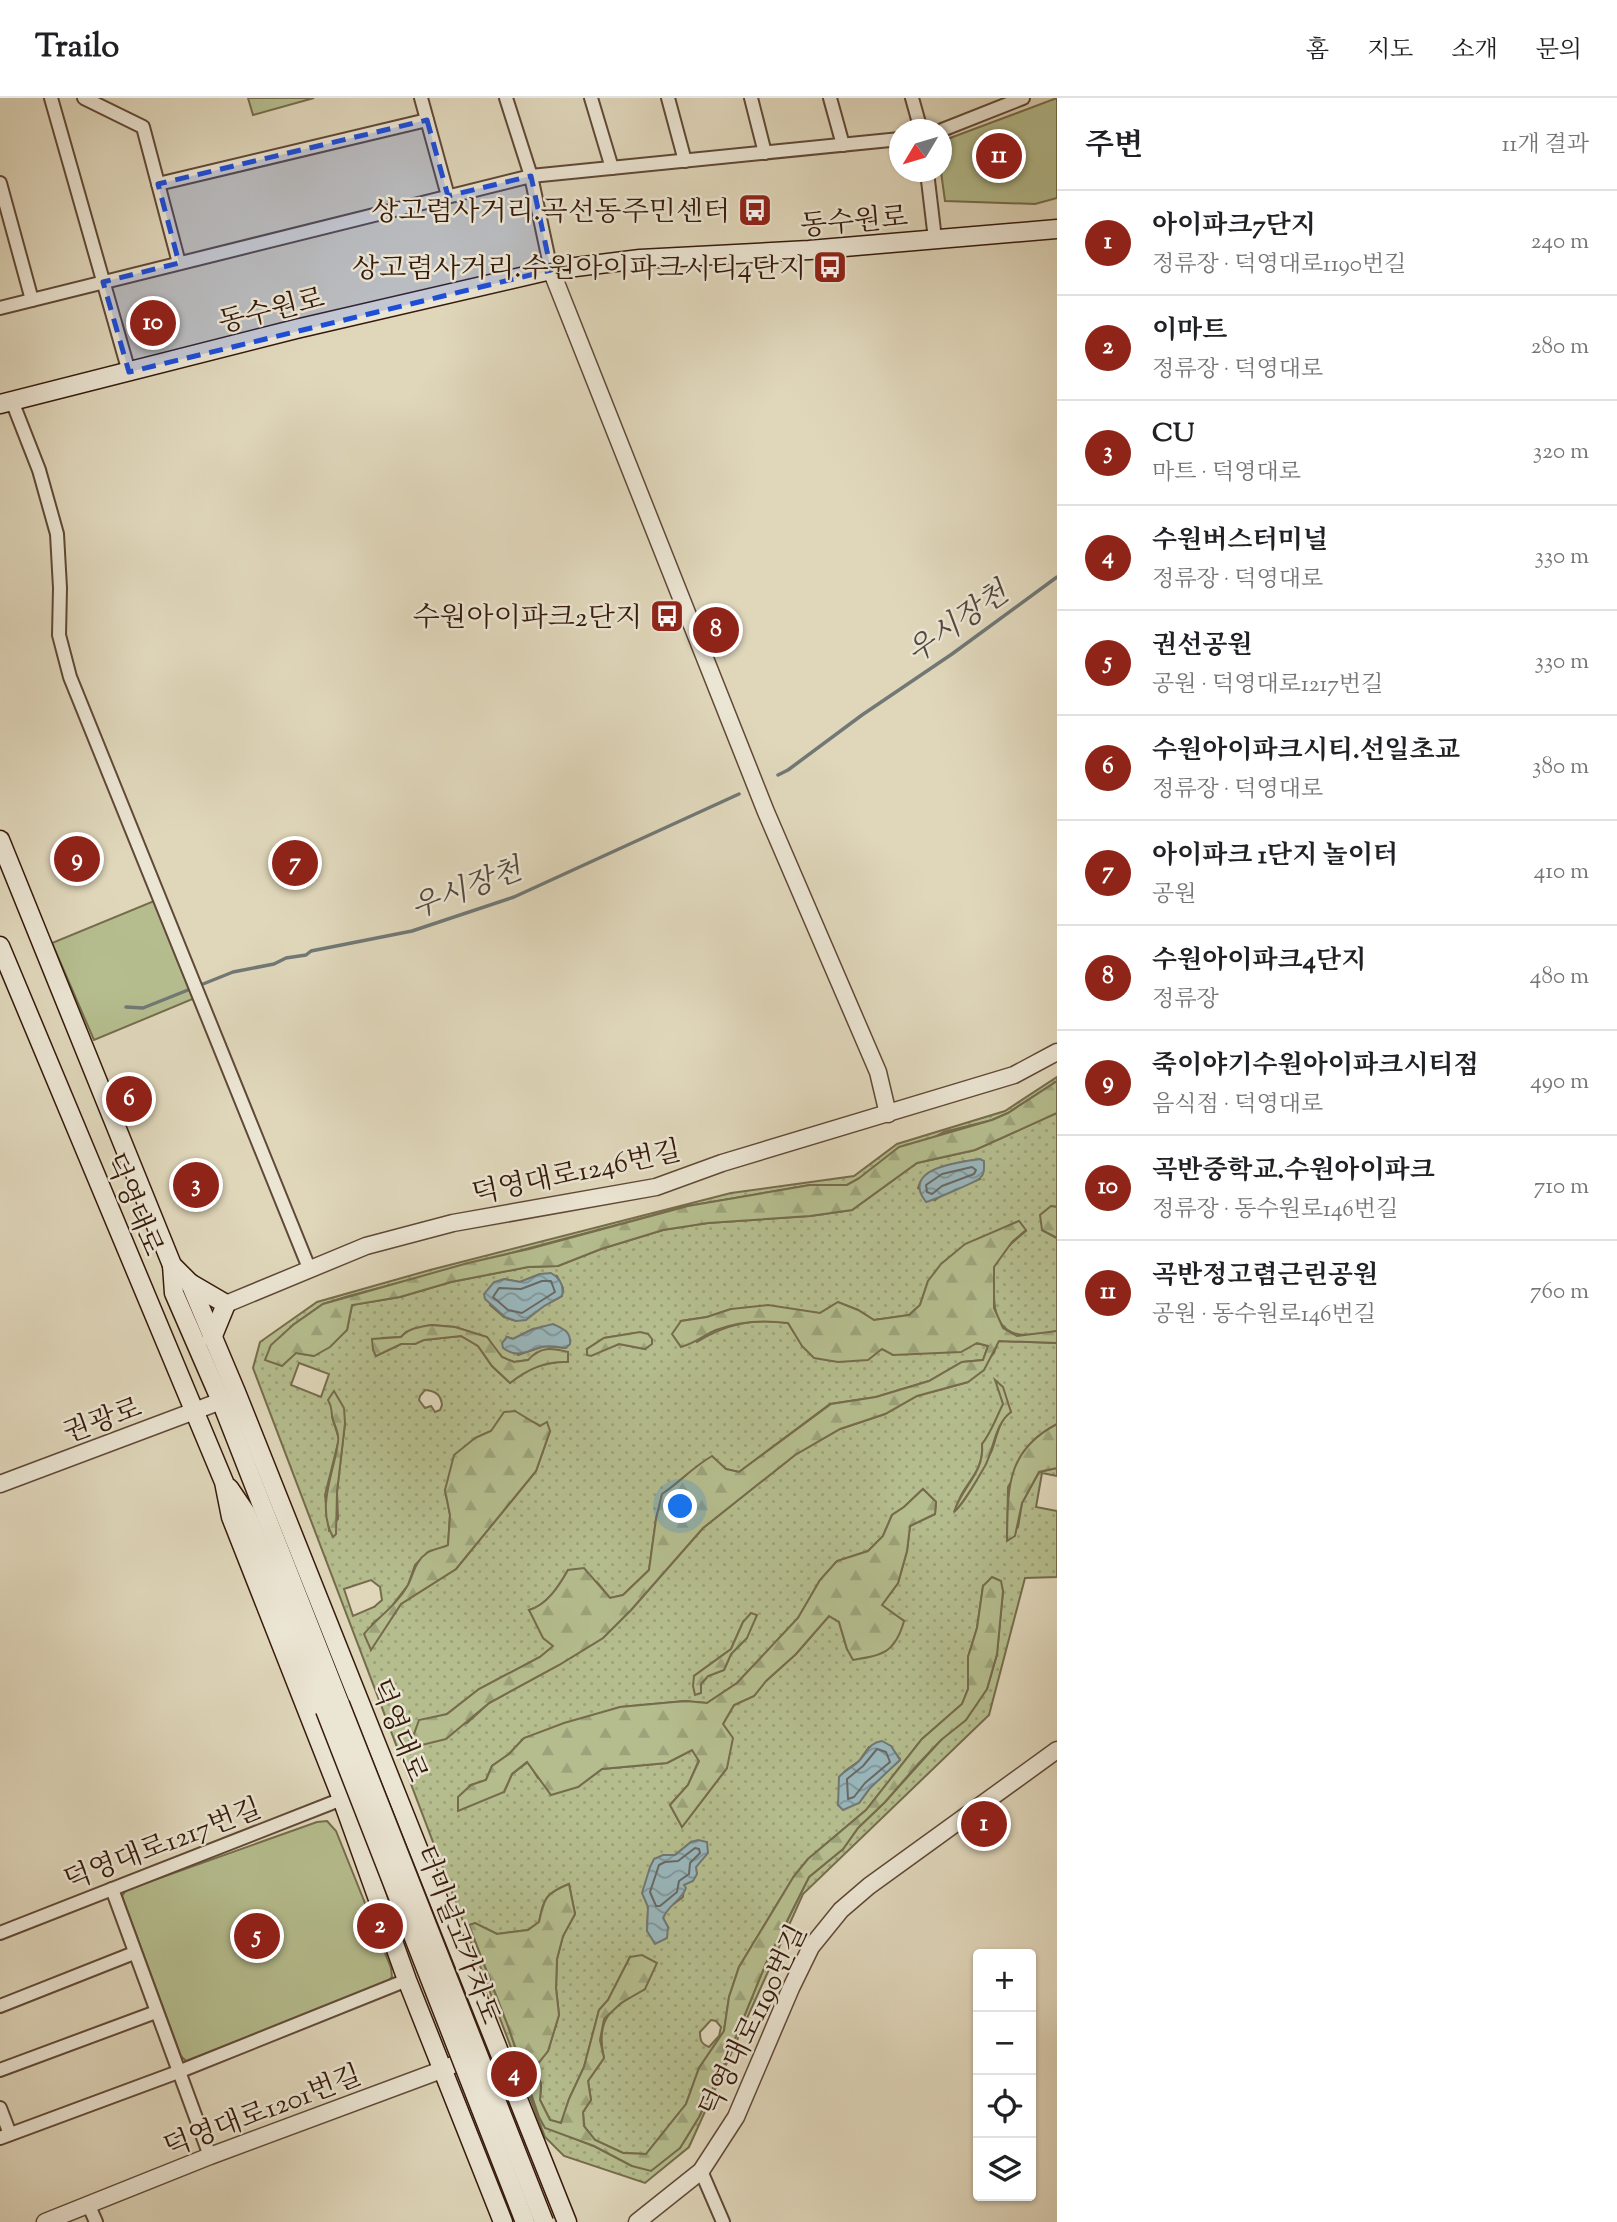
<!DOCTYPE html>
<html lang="ko">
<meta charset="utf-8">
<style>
:root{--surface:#fff;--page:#f2f2f2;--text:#202124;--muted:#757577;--line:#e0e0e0;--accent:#8f2418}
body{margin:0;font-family:"Sorts Mill Goudy","Noto Serif KR",serif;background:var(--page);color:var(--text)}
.controls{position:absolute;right:21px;bottom:21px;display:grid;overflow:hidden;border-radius:7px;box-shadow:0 2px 5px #0004}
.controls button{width:63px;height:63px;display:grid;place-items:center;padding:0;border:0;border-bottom:2px solid var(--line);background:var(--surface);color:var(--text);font:35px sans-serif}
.compass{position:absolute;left:889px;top:21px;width:63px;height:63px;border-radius:50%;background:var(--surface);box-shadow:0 2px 5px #0004;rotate:232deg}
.you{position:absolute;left:681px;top:1409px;width:24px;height:24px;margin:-18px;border:5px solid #fff;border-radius:50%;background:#1a73e8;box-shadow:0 0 0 10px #1a73e833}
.badge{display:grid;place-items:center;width:46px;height:46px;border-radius:50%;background:var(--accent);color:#fff;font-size:23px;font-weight:700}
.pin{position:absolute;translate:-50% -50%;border:4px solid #fff;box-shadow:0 2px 7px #0006}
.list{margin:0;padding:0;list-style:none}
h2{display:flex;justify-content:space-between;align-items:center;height:91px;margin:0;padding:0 28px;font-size:30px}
h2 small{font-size:23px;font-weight:400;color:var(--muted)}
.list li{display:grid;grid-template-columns:46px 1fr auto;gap:21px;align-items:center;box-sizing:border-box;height:105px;padding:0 28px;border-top:2px solid var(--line)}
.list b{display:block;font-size:26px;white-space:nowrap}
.list p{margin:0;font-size:23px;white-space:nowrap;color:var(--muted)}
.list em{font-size:23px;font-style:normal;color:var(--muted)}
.icon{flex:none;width:38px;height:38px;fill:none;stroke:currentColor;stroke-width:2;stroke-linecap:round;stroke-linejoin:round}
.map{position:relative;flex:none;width:1057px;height:2124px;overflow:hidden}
header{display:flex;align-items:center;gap:42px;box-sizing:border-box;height:98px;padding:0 35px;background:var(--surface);border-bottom:2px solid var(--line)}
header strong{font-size:33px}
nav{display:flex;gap:38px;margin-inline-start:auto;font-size:24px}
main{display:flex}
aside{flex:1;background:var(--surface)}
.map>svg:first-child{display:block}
.grass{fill:url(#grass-dots);stroke:#766c4c;stroke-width:2;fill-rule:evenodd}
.forest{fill:url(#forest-firs);stroke:#766c4c;stroke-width:2}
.park{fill:#b5bd8e;stroke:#766c4c;stroke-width:2}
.water{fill:url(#water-waves);stroke:#717875;stroke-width:2}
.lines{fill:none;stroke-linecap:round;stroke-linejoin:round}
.shore{stroke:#686864;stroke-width:2}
.stream{stroke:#717875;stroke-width:3.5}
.minor-casing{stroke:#604937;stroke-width:16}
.tertiary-casing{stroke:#604937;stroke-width:19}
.secondary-casing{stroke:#361a0b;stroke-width:21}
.minor{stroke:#ebe5d3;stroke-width:12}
.tertiary{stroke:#ebe5d3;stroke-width:16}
.secondary{stroke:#ebe5d3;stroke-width:18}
.secondary-bridge-casing{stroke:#361a0b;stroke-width:21;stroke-linecap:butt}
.secondary-bridge{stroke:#ebe5d3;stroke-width:18}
.marked{fill:#1d4ed8;fill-opacity:0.2;stroke:#1d4ed8;stroke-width:5;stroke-dasharray:14 9;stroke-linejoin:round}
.labels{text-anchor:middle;stroke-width:5;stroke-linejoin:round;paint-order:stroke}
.poi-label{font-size:28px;fill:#361a0b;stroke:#ebe5d3;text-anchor:end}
.street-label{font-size:28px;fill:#361a0b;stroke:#ebe5d3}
.water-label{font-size:30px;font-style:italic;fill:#544940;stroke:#ebe5d3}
</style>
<header>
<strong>Trailo</strong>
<nav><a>홈</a><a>지도</a><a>소개</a><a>문의</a></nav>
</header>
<main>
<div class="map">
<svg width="1057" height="2124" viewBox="0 0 1057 2124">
<defs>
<pattern id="grass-dots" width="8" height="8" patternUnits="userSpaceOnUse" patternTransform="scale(1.75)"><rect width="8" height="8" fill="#b5bd8e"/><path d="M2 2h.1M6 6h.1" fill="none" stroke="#9ca279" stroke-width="1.8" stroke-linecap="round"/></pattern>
<pattern id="forest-firs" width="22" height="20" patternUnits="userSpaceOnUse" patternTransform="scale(1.75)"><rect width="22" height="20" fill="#b5bd8e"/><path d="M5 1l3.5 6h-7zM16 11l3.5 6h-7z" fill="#9ca279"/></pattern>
<pattern id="water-waves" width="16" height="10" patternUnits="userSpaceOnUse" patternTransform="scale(1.75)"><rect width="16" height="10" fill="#99b7bc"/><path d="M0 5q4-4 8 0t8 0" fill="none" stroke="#7e9497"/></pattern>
</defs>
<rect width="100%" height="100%" fill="#e0d7bb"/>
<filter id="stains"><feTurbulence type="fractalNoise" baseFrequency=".00286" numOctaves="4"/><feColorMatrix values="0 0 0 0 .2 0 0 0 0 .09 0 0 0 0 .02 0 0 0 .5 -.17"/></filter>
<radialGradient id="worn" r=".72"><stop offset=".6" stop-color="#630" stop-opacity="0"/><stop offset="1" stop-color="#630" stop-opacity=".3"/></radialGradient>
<path class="grass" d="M1057 979V983L1008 1015 992 1022 944 1034 847 1087H810L688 1108 349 1198 323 1206 293 1227 296 1255 314 1258 347 1232 352 1207 400 1199 451 1184 528 1169 558 1168 601 1151 663 1132 708 1125 810 1118 852 1112 917 1065 975 1052 1057 1015V1109L1051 1108 1042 1132 1057 1140V1233C1021 1241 994 1241 994 1196 994 1188 992 1176 994 1169 999 1155 1015 1142 1026 1133L1019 1123 995 1134 928 1183 920 1207 909 1217 874 1222 858 1212 838 1204 820 1215 731 1211 707 1219 681 1223 697 1244C726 1226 754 1220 788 1225L802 1247 882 1251C916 1268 954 1237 988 1248L983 1262 962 1264 929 1283 876 1299 830 1306 739 1374 726 1371 712 1359C693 1369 680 1384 662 1397L656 1421 649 1472 623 1497 610 1500 597 1484 568 1472C559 1488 547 1507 529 1512L554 1548 540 1559 479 1591 447 1616 416 1632 413 1639 467 1625 489 1605 559 1567 603 1540 631 1512 703 1430 795 1357 840 1331 885 1316 917 1298 968 1284 994 1255 998 1243 1057 1245V1326L1038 1339 1008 1389 1007 1442 1018 1429 1022 1405 1039 1374 1057 1370V1378L1042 1375 1036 1409 1057 1413V1479L1025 1480 989 1617 803 1796 689 2049 645 2085 564 2058 545 2039 253 1270 260 1244 317 1204 430 1172 731 1095 854 1078 897 1046 1005 1013ZM966 1063 980 1081 945 1095 935 1102 918 1090C923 1070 949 1067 966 1063ZM540 1176 557 1178 563 1190 562 1198 516 1223 504 1219 490 1207 504 1181 520 1184ZM431 1227 455 1229 487 1239 501 1259 514 1264 528 1262 568 1263C543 1265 530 1269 510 1285L492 1268 478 1248 461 1238 423 1242 415 1246H401L376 1258 382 1240 401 1239 406 1234ZM533 1231 565 1250 544 1248 518 1257 507 1239 513 1241ZM635 1235 645 1251 619 1246 594 1255 587 1251 604 1240ZM299 1265 329 1276 321 1299 291 1287ZM997 1283 1011 1314C999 1322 997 1338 992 1352 985 1367 967 1402 955 1413 961 1386 985 1376 982 1346 991 1336 996 1319 1004 1306ZM425 1292C436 1293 441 1297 442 1307L440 1312 435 1314 431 1308 425 1310 419 1302 420 1298ZM333 1308 345 1325 337 1394 338 1421 329 1432 325 1397 339 1341 332 1319ZM533 1324 550 1333 536 1373 456 1471 401 1506 371 1551 372 1526 388 1513 408 1487 415 1467 428 1454 448 1448 450 1417 445 1392 475 1340 491 1333ZM923 1391 936 1404 935 1416 910 1428 907 1453 898 1485 881 1508 904 1523 847 1551 839 1524 829 1518 796 1556 766 1583 754 1598 734 1607 723 1626 727 1670 682 1729 670 1707 688 1687 699 1662 692 1652 667 1665 602 1671 578 1689 538 1680 528 1664 512 1676 504 1694 471 1687 486 1682 492 1668 509 1656 524 1640 620 1609 685 1603 707 1605 737 1585 798 1520 820 1482 837 1463 868 1453 883 1438 892 1417 904 1409ZM371 1482 380 1489 382 1502 374 1509 353 1518 344 1491ZM983 1488 1003 1493 997 1556 987 1591 885 1704 858 1730 843 1751 809 1779 766 1865 728 1958 699 2019 680 2050 632 2068 594 2048 545 2029 539 2019 508 1928 469 1827 475 1825 497 1836 528 1832 539 1824C544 1800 545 1796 569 1786L575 1816 563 1838 557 1861 556 1890 559 1917 548 1953 537 1966 541 1988 540 2002 550 2022 561 2025 569 2001 584 1969 599 1912 608 1902 630 1859 645 1891C611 1908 595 1921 604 1960L588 1983 591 2002 583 2014 584 2028 595 2042 623 2055 646 2056 686 2006 699 1970 724 1933 729 1899 739 1869 794 1778 808 1761 866 1712 922 1641 962 1606 968 1591V1559L977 1530ZM743 1524 747 1540 731 1556 724 1572 708 1578 701 1586 694 1578 731 1551ZM890 1648 900 1661 870 1690 859 1705 838 1707 845 1673 859 1663 869 1649ZM691 1744 696 1769 684 1787 683 1799 667 1811 663 1820 668 1829 647 1833 650 1769 663 1757H675ZM711 1922 716 1923 721 1929 719 1938 709 1949C701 1946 700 1942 700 1934Z"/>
<g class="forest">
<path d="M1057 983V1015L975 1052 917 1065 852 1112 810 1118 708 1125 663 1132 601 1151 558 1168 528 1169 451 1184 400 1199 352 1207 347 1232 330 1249 314 1258 296 1255 282 1268 265 1262 271 1247 293 1227 323 1206 468 1165 529 1151 688 1108 810 1087H847L858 1081 899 1049 992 1022 1008 1015Z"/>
<path d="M1051 1108 1057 1109V1140L1042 1132 1040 1117Z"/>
<path d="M1019 1123 1026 1132 1012 1144 994 1169V1210L1003 1230 1017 1238 1057 1233V1245L999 1243 984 1272 968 1284 917 1298 885 1316 840 1331 795 1357 703 1430 631 1512 603 1540 559 1567 489 1605 446 1641 422 1647 413 1639 419 1622 447 1616 479 1591 540 1559 553 1548 543 1540 529 1512C547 1507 559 1488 568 1472L584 1470 610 1500 623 1497 649 1472 656 1421 662 1396C680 1384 693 1369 712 1358L726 1371 739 1374 831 1306 876 1299 929 1283 962 1264 983 1262 988 1248 977 1245 961 1254 893 1257 882 1251 868 1262 838 1264 814 1260 802 1248 788 1225C765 1222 739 1223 716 1232 704 1237 696 1245 681 1249L672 1236 681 1223 707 1219 731 1211 768 1207 820 1215 838 1204 858 1212 874 1222 909 1217 920 1207 928 1183 941 1166 965 1146Z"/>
<path d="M431 1227 455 1229 487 1239 502 1259 514 1264 528 1262C541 1248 551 1250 568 1254V1264C545 1263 528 1271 510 1285L492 1268 478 1248 461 1238 424 1242 415 1246H401L376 1258 373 1252 372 1241 401 1239C409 1230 419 1229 431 1227Z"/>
<path d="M640 1234 648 1236 652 1241V1246L645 1251 619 1246 591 1258 587 1257V1251L604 1240Z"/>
<path d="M995 1282 1003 1289 1011 1314C995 1325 994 1351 985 1368 976 1383 966 1402 954 1414 962 1389 985 1374 982 1346 990 1337 997 1318 1003 1306Z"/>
<path d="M334 1293 344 1310 345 1325 337 1394 336 1436 333 1439C316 1409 334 1375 338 1344 340 1334 333 1326 332 1317 331 1310 332 1309 328 1302Z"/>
<path d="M515 1313 540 1328 547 1324 550 1333 536 1373 456 1471 401 1506 371 1552 364 1536C378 1519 397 1507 408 1487 414 1475 415 1463 427 1455 433 1451 442 1450 448 1447L450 1417 445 1392 454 1357 475 1340 491 1333 504 1314Z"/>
<path d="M1057 1326V1370L1039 1374 1022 1405 1015 1438 1007 1443C1008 1392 1005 1353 1057 1326Z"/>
<path d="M923 1391 936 1404 935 1416 910 1428 907 1453 898 1485 882 1507 904 1523C895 1555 883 1557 853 1562L847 1551 839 1524 829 1518 796 1556 766 1583 754 1598 734 1607 723 1626 733 1640 727 1670 682 1729 670 1707 688 1687 699 1663 692 1652 667 1665 602 1671 578 1689 551 1697 527 1664 512 1676 504 1694 458 1713V1699L471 1687 486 1682 492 1668 509 1656 524 1640 564 1625 620 1609 685 1603 707 1605 737 1585 798 1520 820 1482 837 1463 868 1453 883 1438 892 1417 904 1409Z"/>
<path d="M992 1479 1001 1483 1003 1493 997 1556 987 1591 966 1622 941 1642 919 1665 885 1704 858 1730 843 1751 809 1779 766 1865 728 1958 699 2019 680 2050 651 2073 632 2068 594 2048 545 2030 539 2019 508 1928 469 1827 475 1825 497 1836 528 1832 539 1824C544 1800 546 1795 569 1786L575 1816 563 1838 557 1861 556 1890 559 1917 548 1953 537 1967 541 1988 540 2002 550 2022 561 2025 569 2001 584 1969 599 1912 608 1902 630 1859 642 1857 657 1865 645 1891 621 1905 604 1921 600 1942 604 1960 588 1983 591 2002 583 2014 584 2028 595 2042 623 2055 646 2056 686 2006 699 1970 724 1933 729 1899 739 1869 794 1778 808 1761 866 1712 922 1641 962 1606 968 1591V1559L977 1530 983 1488Z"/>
<path d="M751 1515 757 1517 747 1540 731 1556 724 1572 708 1578 701 1586V1595L695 1597 693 1588 694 1578 731 1551 743 1524Z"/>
</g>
<g class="park">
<path d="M248 0H314L253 17Z"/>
<path d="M1057 0V100L1035 106 945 103 941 74 942 43Z"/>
<path d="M154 803 195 900 94 942 52 845Z"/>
<path d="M327 1723 336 1733 391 1870 392 1879 385 1886 186 1963 181 1958 122 1798 126 1792 317 1724Z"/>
</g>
<g class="water">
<path d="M980 1061 984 1063C984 1069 985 1076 980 1080 978 1083 931 1103 926 1104 900 1071 958 1064 980 1061Z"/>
<path d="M551 1175C560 1180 564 1188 562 1198L544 1208 526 1222 516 1223 505 1219 485 1201 484 1196 494 1184 504 1181 520 1184 540 1176Z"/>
<path d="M553 1226C563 1231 571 1233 570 1246L566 1250C558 1249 549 1247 542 1249 526 1253 518 1261 503 1250L502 1245 507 1239 513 1241 533 1231Z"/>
<path d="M882 1643 891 1648 900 1662 870 1690 859 1705 843 1712 838 1707 839 1679C845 1672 853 1669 859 1663 868 1654 868 1645 882 1643Z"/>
<path d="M698 1742 707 1744 708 1755 696 1769 697 1776 693 1783 684 1787 686 1790C681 1803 669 1806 663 1820L668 1829 667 1840 655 1846 647 1833 648 1809 642 1795 650 1769 654 1761 663 1757H675L691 1744Z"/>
</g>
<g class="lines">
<g class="shore">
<path d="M972 1069 976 1072 974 1076 942 1088 932 1096 927 1094 926 1087 942 1076Z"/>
<path d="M542 1183H551L555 1194 522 1215 508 1212 493 1199 499 1190 521 1191Z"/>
<path d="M877 1651 886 1654 890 1664 865 1685 854 1699 848 1701 847 1681 863 1668Z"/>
<path d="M695 1750 699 1751 700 1755 690 1765 689 1776 679 1783 677 1794 660 1808H656L650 1794 659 1767 665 1764 678 1763Z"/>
</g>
<g class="stream">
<path d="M778 677 788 672 862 617 952 556 1057 479"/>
<path d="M126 909 143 910 233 874 274 866 286 860 306 857 311 853 412 833 514 799 739 696"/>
</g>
<g class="minor-casing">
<g id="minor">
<path d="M51 0 129 274"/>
<path d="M84 0 143 29 179 165"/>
<path d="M421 0 448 98"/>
<path d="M506 0 531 78 900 41"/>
<path d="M591 0 612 70"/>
<path d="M668 0 685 63"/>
<path d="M751 0 765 55"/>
<path d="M830 0 843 47"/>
<path d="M912 0 921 32"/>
<path d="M942 32 1023 0"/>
<path d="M927 74 935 141"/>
<path d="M0 85 32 202"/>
<path d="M158 86 427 22"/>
<path d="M0 210 531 78 551 172"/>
<path d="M12 303 39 372 57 436 60 490 59 537 70 579 309 1170"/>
<path d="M112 1791 210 2058"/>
<path d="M0 1835 342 1701"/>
<path d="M0 1908 134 1855"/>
<path d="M0 1972 156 1914"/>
<path d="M0 2010 10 2036"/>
<path d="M0 2040 178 1974 407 1882"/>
<path d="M701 2073 723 2124"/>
<path d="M89 2108 96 2124"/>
</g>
</g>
<g class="tertiary-casing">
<g id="tertiary">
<path d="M551 172 766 714 878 974 888 1016"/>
<path d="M226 1206 366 1148 453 1125 656 1089 722 1065 1014 977 1057 954"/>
<path d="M0 1386 221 1303"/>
<path d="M45 2124 210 2058 444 1971 474 1957"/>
<path d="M637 2124 701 2073 736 2019 791 1890 811 1849 841 1812 869 1788 1057 1652"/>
</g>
</g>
<g class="secondary-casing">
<g id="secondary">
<path d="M0 306 296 231 551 172 640 161 809 152 1057 131"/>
<path d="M0 742 172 1167 190 1185 236 1294 567 2124"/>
<path d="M0 848 224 1384 231 1419 342 1701 407 1882 503 2124"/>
<path d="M172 1167 174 1195 221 1303 340 1606"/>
<path d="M190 1185 226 1206 212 1240"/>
<path d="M229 1390 246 1415 325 1612"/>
</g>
</g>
<use href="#minor" class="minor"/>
<use href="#tertiary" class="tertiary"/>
<use href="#secondary" class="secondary"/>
<g class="secondary-bridge-casing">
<g id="secondary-bridge">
<path d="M340 1606 544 2124"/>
<path d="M325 1612 525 2124"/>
</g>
</g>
<use href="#secondary-bridge" class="secondary-bridge"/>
</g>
<path class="marked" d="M427 22 448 98 531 78 551 172 129 274 103 184 179 165 158 86Z"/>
<defs>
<g id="bus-square" transform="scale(1.75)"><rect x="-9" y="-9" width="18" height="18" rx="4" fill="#8f2418" stroke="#ebe5d3"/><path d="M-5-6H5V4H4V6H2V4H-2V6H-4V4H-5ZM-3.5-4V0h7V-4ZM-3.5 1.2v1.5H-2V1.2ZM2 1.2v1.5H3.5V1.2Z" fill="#fff"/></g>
</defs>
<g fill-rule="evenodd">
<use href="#bus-square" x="755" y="112"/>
<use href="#bus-square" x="830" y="169"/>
<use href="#bus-square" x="667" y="518"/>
</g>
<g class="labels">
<g class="poi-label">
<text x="730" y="122">상고렴사거리.곡선동주민센터</text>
<text x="806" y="179">상고렴사거리.수원아이파크시티4단지</text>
<text x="642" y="528">수원아이파크2단지</text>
</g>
<g class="street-label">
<text transform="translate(854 122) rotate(-5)" y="10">동수원로</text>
<text transform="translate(271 211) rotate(-14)" y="10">동수원로</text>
<text transform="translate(576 1073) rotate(-12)" y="10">덕영대로1246번길</text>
<text transform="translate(135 1106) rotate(67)" y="10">덕영대로</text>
<text transform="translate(102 1321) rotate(-20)" y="10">권광로</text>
<text transform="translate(400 1632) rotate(68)" y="10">덕영대로</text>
<text transform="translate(162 1745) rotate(-21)" y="10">덕영대로1217번길</text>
<text transform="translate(459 1836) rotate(69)" y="10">터미널고가차도</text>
<text transform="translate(752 1922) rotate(-64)" y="10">덕영대로1190번길</text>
<text transform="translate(262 2012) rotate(-21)" y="10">덕영대로1201번길</text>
</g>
<g class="water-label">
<text transform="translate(957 524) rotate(-35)" y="10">우시장천</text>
<text transform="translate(466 790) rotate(-21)" y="10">우시장천</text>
</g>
</g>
<rect width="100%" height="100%" filter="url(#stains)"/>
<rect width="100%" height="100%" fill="url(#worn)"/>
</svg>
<div class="controls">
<button>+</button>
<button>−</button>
<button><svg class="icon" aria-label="locate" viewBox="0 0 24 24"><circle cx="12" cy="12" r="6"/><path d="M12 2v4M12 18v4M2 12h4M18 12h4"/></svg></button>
<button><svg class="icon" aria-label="layers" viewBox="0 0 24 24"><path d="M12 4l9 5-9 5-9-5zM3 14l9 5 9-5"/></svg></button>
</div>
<svg class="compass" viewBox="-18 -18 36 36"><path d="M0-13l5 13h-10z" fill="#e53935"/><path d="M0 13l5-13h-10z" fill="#757577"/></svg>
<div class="you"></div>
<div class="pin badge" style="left:984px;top:1726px">1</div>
<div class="pin badge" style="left:380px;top:1828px">2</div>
<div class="pin badge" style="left:196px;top:1087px">3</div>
<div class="pin badge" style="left:514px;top:1976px">4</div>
<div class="pin badge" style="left:257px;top:1838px">5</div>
<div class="pin badge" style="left:129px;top:1001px">6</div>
<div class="pin badge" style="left:295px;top:765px">7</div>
<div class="pin badge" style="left:716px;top:532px">8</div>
<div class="pin badge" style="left:77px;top:761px">9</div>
<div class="pin badge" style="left:153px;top:225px">10</div>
<div class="pin badge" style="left:999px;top:58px">11</div>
</div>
<aside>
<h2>주변<small>11개 결과</small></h2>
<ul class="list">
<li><span class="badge">1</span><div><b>아이파크7단지</b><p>정류장 · 덕영대로1190번길</p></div><em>240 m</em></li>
<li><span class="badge">2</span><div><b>이마트</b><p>정류장 · 덕영대로</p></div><em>280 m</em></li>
<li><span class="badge">3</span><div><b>CU</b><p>마트 · 덕영대로</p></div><em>320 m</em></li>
<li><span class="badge">4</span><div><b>수원버스터미널</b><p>정류장 · 덕영대로</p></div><em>330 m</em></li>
<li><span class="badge">5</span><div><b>권선공원</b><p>공원 · 덕영대로1217번길</p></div><em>330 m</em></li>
<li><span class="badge">6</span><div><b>수원아이파크시티.선일초교</b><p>정류장 · 덕영대로</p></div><em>380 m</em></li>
<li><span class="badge">7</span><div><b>아이파크 1단지 놀이터</b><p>공원</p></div><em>410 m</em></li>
<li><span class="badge">8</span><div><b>수원아이파크4단지</b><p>정류장</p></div><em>480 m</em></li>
<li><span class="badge">9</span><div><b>죽이야기수원아이파크시티점</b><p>음식점 · 덕영대로</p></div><em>490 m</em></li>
<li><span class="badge">10</span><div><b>곡반중학교.수원아이파크</b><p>정류장 · 동수원로146번길</p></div><em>710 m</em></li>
<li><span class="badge">11</span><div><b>곡반정고렴근린공원</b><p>공원 · 동수원로146번길</p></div><em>760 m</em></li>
</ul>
</aside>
</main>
